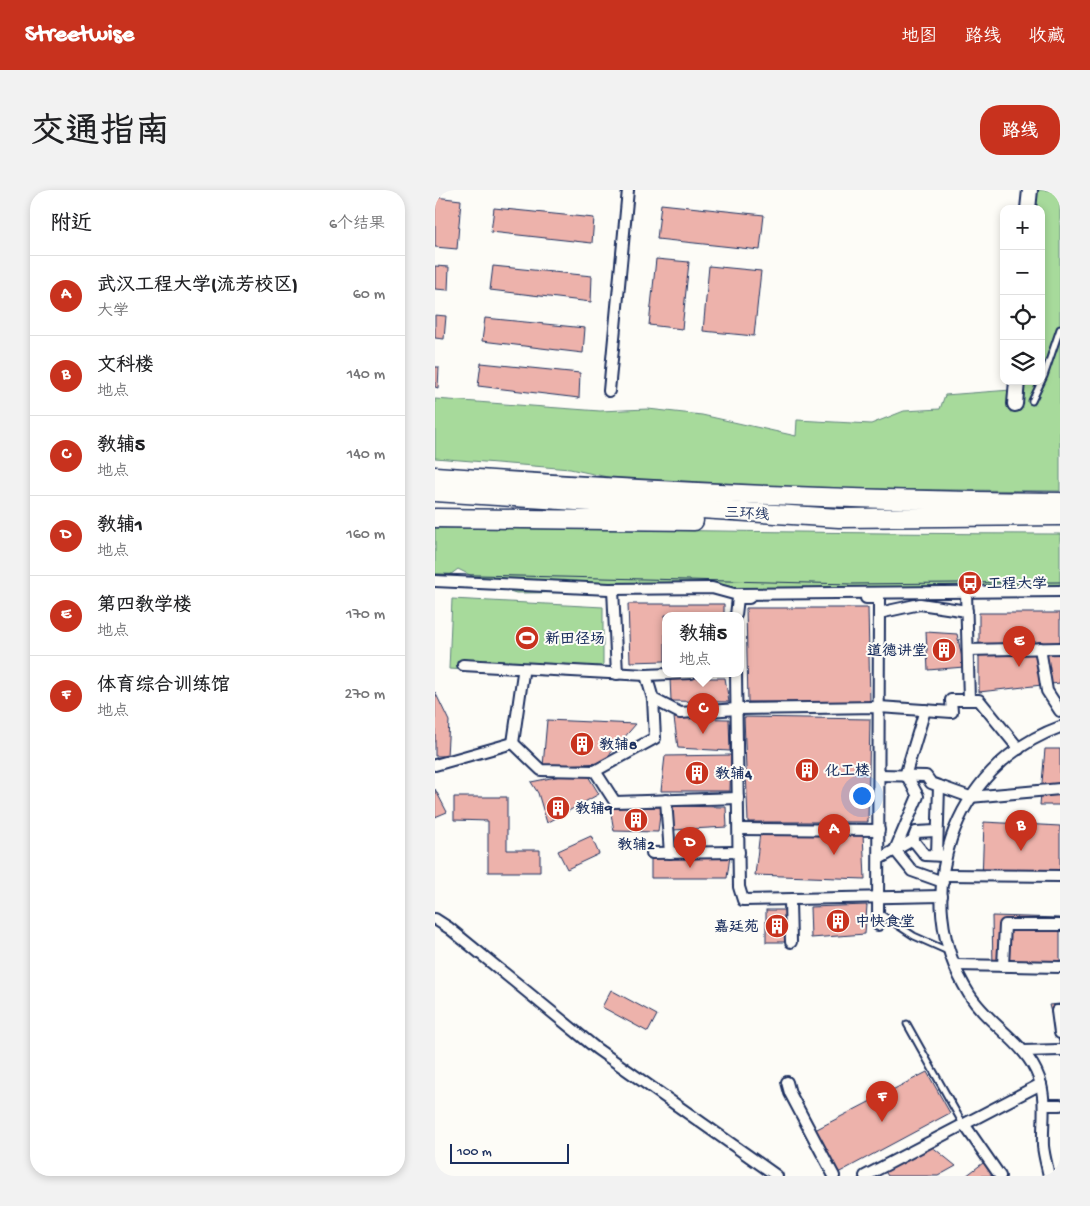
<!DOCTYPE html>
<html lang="zh">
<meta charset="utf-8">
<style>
:root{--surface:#fff;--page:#f2f2f2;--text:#202124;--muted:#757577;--line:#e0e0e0;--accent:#c8321e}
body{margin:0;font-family:"Gochi Hand","LXGW WenKai TC",sans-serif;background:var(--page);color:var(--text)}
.controls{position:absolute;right:15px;top:15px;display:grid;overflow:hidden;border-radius:10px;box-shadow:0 2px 8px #0003}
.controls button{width:45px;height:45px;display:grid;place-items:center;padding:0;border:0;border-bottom:1px solid var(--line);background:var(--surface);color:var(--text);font:25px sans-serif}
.scale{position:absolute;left:15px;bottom:12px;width:119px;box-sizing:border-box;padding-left:5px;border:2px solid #1b2f5e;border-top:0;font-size:14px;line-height:18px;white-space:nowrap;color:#1b2f5e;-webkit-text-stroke:4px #fdfcf7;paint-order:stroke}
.you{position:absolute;left:426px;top:605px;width:18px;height:18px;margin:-12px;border:4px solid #fff;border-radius:50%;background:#1a73e8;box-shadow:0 0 0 8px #1a73e833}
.badge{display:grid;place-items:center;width:32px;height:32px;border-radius:50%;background:var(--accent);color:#fff;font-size:16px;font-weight:700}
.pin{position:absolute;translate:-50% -41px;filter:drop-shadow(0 1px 2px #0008)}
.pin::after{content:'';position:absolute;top:26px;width:18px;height:15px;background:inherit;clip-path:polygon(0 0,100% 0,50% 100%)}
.popup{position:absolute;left:227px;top:422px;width:82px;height:65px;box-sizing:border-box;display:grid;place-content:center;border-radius:10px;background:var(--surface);filter:drop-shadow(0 1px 4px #0005);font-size:16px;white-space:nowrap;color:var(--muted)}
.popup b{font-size:19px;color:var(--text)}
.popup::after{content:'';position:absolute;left:50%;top:100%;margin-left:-10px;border:10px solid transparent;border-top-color:var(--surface)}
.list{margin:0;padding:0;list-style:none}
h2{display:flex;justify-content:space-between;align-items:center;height:65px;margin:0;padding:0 20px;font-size:21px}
h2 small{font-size:16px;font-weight:400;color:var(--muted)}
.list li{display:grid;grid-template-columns:32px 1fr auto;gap:15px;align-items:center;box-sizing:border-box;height:80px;padding:0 20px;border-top:1px solid var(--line)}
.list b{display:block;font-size:19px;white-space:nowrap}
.list p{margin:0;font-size:16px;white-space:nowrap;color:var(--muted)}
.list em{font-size:16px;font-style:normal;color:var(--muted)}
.icon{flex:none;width:28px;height:28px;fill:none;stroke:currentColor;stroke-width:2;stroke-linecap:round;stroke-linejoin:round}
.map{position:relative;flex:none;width:625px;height:986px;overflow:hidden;border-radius:20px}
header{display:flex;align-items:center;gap:30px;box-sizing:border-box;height:70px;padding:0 25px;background:var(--accent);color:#fff}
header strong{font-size:24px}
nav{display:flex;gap:28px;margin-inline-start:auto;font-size:18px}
.intro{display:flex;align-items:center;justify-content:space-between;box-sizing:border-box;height:120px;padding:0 30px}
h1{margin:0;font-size:35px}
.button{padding:12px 22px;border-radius:20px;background:var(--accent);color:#fff;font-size:18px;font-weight:700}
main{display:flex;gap:30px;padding:0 30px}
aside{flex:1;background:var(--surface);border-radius:20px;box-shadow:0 2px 8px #0003}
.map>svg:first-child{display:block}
.green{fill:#a7da9b;stroke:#61847c}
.building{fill:#edb2ab;stroke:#1b2f5e}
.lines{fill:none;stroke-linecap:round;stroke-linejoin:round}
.lane-casing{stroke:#1b2f5e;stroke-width:9}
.street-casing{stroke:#1b2f5e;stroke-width:14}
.secondary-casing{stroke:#1b2f5e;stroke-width:18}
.highway-casing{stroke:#1b2f5e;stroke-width:21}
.lane{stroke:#fdfcf7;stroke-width:5}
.street{stroke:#fdfcf7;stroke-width:10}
.secondary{stroke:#fdfcf7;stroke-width:14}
.highway{stroke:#fdfcf7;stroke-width:18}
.tram{stroke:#1b2f5e;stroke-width:1}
.labels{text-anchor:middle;stroke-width:4;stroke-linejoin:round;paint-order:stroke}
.street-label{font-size:15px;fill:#1b2f5e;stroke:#fdfcf7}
.poi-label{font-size:15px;font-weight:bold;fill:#1b2f5e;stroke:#fdfcf7;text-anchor:start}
</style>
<header>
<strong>Streetwise</strong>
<nav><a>地图</a><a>路线</a><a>收藏</a></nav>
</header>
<div class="intro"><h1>交通指南</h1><a class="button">路线</a></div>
<main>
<aside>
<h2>附近<small>6个结果</small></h2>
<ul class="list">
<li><span class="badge">A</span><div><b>武汉工程大学(流芳校区)</b><p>大学</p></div><em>60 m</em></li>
<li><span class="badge">B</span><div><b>文科楼</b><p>地点</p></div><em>140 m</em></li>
<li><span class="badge">C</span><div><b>教辅5</b><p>地点</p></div><em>140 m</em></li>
<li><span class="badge">D</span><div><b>教辅1</b><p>地点</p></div><em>160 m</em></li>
<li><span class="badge">E</span><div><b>第四教学楼</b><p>地点</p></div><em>170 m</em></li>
<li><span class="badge">F</span><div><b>体育综合训练馆</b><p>地点</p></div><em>270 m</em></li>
</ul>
</aside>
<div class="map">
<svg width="625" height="986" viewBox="0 0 625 986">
<rect width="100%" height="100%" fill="#fdfcf7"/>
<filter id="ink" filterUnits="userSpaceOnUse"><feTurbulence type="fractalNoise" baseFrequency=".02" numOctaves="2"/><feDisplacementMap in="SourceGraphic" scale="10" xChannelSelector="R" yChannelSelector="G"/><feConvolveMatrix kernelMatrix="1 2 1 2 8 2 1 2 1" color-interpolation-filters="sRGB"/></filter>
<g filter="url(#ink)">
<g class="green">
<path d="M599 0H625V301L326 298 177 288 135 279 0 268V209L165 221 213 219 267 225 361 246 362 230 436 234 469 221 505 219 510 205 576 200 575 222 584 221 588 191H606V19H597Z"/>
<path d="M0 338C208 339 417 344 625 344V398L81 403 55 395 23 379 0 396Z"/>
<path d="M17 409 168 417V487L14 479Z"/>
</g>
<g class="building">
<path d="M0 7 26 10 22 59 0 57Z"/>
<path d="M226 14 329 25 325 60 222 49Z"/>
<path d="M59 18 159 28 157 53 56 42Z"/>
<path d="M221 69 254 72 247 139 214 135Z"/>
<path d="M0 76 14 77 13 100 0 99Z"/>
<path d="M58 76 157 86 156 112 55 100Z"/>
<path d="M274 76 326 81 319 146 268 141Z"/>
<path d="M0 125 11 126 9 149 0 148Z"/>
<path d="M50 128 150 138 148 163 47 151Z"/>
<path d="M46 173 145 183 144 208 43 196Z"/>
<path d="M0 177H4L3 198 0 197Z"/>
<path d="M193 414H289V425H230V471L195 472Z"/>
<path d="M311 418H433L435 512H313Z"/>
<path d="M544 423H625V493L544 502Z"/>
<path d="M491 442 522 444 529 477 493 480Z"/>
<path d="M235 488H290L294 512 236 511Z"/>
<path d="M0 502 14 531 12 566H0Z"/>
<path d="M309 527 435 529 433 632H313Z"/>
<path d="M239 528 294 529 295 561 243 558Z"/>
<path d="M112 530 201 534 167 573 108 576Z"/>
<path d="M610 559H625V615H605Z"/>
<path d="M296 565 295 601H226L230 566Z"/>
<path d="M150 581 164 604 112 633 103 603 96 592Z"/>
<path d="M0 599 12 622 0 627Z"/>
<path d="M19 607H72V660H105V682H53V631L19 630Z"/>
<path d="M237 616 291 617 292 637 238 640Z"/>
<path d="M226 617 223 642 179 641 175 618Z"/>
<path d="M549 632 625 636V692L547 690Z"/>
<path d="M325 642 428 643 430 689 320 685Z"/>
<path d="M156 646 164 664 132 679 123 661Z"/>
<path d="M295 666 292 688H216V668Z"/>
<path d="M432 715 430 744 376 748 375 717Z"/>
<rect x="331" y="720" width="22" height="32"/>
<path d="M557 726 625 728V779L558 778Z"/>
<path d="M176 800 222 825 213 842 167 817Z"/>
<path d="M625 814V856L614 815Z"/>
<path d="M492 882 515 923 403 983 380 940Z"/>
<path d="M495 955 521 976 503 986H453L447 977Z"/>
<path d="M548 973 561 986H531Z"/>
</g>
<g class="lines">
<g class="lane-casing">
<g id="lane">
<path d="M597 211 609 186 625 139"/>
<path d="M444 723 479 746 515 762"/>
<path d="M472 834 528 934"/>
</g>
</g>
<g class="street-casing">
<g id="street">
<path d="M174 201 193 0"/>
<path d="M0 391 174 399 277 398 299 404 625 401"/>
<path d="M178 399 182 484"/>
<path d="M531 402 534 510"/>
<path d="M431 408H444L443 735"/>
<path d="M444 423 485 414 532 421"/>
<path d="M301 425 303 408H314"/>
<path d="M605 458 612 501 625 521"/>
<path d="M533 460 625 458"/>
<path d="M28 475 211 485 256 483"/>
<path d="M301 483 304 697 308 710 507 706"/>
<path d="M218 509 245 523 302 519 444 517 517 522 516 510H544L584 559"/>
<path d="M78 553 106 580 160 581 220 548 218 509 211 485"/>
<path d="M78 553 88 483"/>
<path d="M0 575 78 553"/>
<path d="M160 581 180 612 303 608"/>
<path d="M444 585 491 586 496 593 535 607 625 599"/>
<path d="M470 586 490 520"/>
<path d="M472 586 483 606 460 660 477 681 508 692"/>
<path d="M231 610 235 663"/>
<path d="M304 639 444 640"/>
<path d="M478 650 490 665 509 666"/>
<path d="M217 663 304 662"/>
<path d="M502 665 504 596"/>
<path d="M444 669 478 650 481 642 501 641"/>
<path d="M509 685 625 686"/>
<path d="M355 711 356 752"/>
<path d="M0 729 14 738 162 859 342 986"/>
<path d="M520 775 625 777"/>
<path d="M568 776 570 735H625"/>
<path d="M625 821H622L625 843"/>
<path d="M588 861 625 860"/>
<path d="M352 892 355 903 399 986"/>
<path d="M609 915H625"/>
<path d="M529 934 565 986"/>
<path d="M430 986 606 894"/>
<path d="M614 986C612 976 609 966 608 956 607 933 612 911 604 888 591 852 554 836 534 804 473 707 517 576 625 537"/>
</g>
</g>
<g class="secondary-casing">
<g id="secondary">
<path d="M593 19 595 0"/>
<path d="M580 214 582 191"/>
</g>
</g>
<g class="highway-casing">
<g id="highway">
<path d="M0 286C208 301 416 311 625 312"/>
<path d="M0 302 404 328 625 326"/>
<path d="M0 328 259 331"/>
</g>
</g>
<use href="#lane" class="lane"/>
<use href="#street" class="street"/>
<use href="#secondary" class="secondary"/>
<use href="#highway" class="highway"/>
<path class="tram" d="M0 384 417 394 625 392"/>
</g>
</g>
<defs>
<g id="bus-disc" transform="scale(1.25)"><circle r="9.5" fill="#c8321e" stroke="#fdfcf7"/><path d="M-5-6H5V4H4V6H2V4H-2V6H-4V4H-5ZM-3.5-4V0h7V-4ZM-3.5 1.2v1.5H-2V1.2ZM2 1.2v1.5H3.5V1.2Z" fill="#fff"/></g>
<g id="stadium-disc" transform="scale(1.25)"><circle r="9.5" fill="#c8321e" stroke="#fdfcf7"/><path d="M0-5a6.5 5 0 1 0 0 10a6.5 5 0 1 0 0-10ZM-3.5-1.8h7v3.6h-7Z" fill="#fff"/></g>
<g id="building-disc" transform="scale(1.25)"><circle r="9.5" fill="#c8321e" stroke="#fdfcf7"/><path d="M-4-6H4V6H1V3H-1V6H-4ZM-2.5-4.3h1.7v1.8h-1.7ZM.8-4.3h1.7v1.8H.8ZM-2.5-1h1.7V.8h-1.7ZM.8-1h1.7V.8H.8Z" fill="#fff"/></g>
</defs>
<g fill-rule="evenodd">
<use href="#bus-disc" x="535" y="393"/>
<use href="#stadium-disc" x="92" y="448"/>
<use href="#building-disc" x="509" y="460"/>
<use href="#building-disc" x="147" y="554"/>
<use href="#building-disc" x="372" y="580"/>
<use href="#building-disc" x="262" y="583"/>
<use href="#building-disc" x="123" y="618"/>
<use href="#building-disc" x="201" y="630"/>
<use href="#building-disc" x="403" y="731"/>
<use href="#building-disc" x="342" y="736"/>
</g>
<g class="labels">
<g class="street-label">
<text transform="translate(312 323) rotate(3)" y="5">三环线</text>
</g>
<g class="poi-label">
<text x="552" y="398">工程大学</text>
<text x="110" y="453">新田径场</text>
<text x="492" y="465" text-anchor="end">道德讲堂</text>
<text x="164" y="559">教辅8</text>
<text x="390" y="585">化工楼</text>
<text x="280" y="588">教辅4</text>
<text x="140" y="623">教辅9</text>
<text x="201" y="659" text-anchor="middle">教辅2</text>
<text x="420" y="736">中快食堂</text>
<text x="324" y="741" text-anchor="end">嘉廷苑</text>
</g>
</g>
</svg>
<div class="controls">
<button>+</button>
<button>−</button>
<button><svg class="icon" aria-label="locate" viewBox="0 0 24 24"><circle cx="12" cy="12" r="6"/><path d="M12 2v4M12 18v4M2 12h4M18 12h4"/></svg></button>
<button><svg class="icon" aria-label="layers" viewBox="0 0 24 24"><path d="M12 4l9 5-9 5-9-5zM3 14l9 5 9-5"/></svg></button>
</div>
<div class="scale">100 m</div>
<div class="you"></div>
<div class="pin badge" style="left:399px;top:665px">A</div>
<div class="pin badge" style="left:586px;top:661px">B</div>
<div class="pin badge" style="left:268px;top:544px">C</div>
<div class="popup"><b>教辅5</b>地点</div>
<div class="pin badge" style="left:255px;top:678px">D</div>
<div class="pin badge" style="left:584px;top:477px">E</div>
<div class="pin badge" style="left:447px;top:932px">F</div>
</div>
</main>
